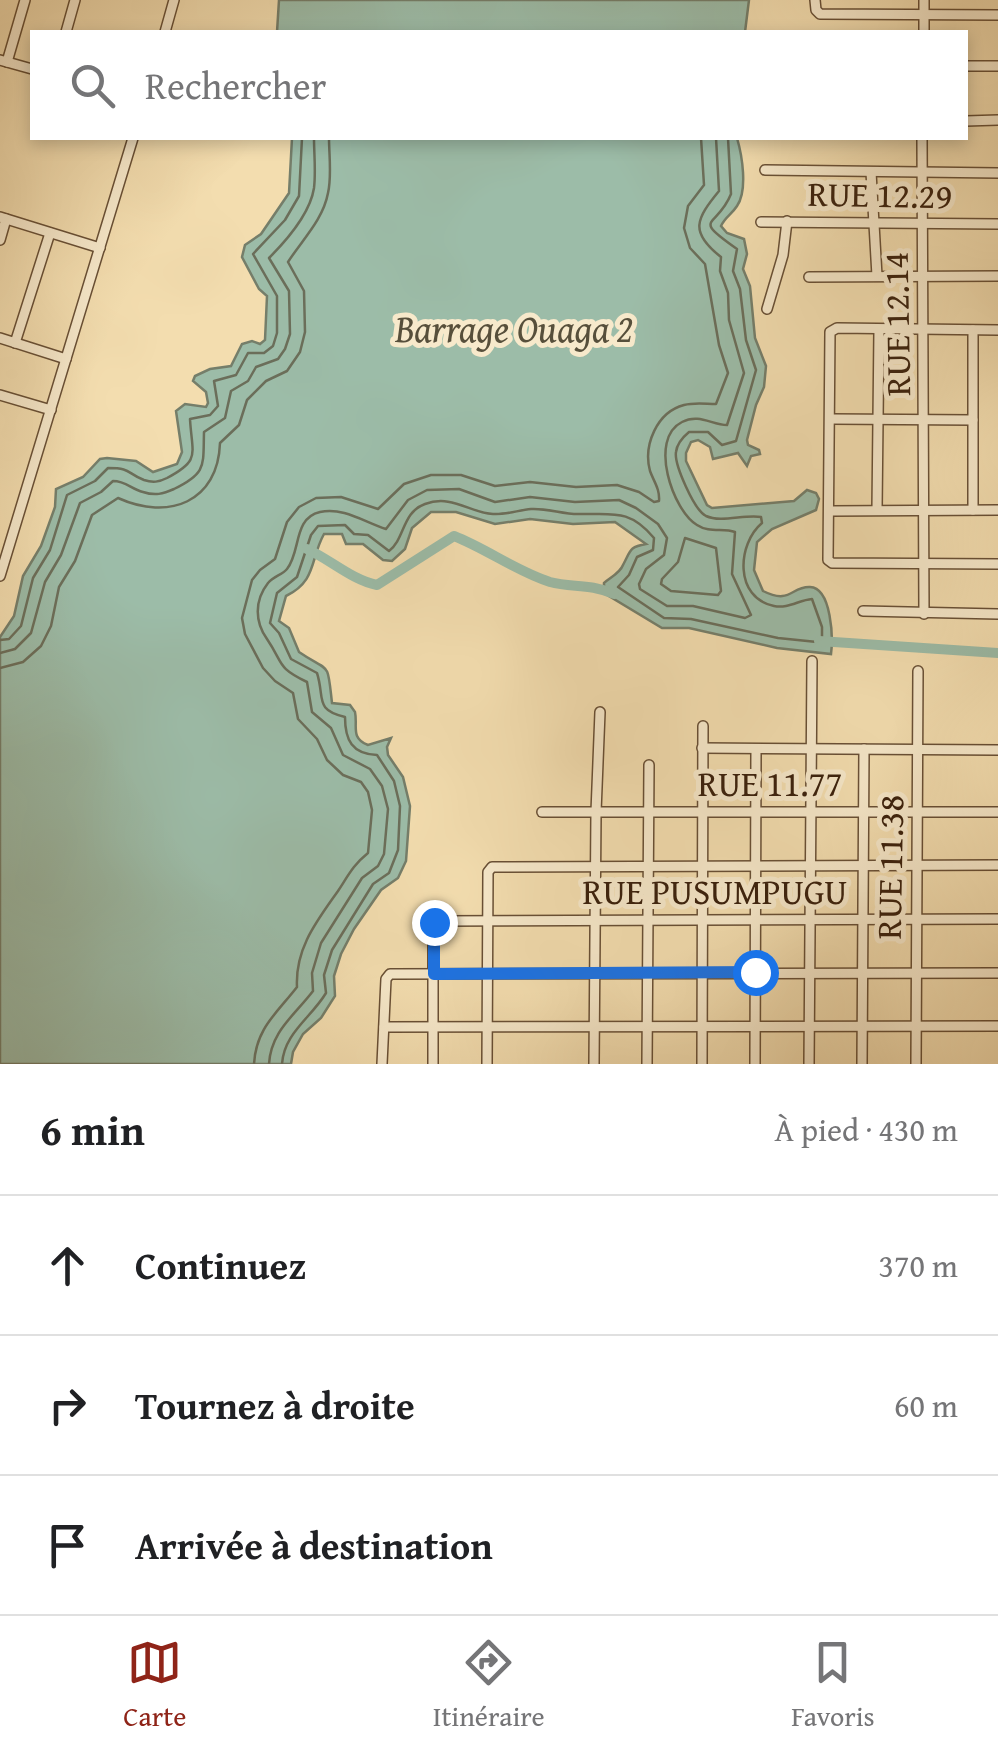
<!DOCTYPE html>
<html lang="fr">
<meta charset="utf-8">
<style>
:root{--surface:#fff;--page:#f6f6f6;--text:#202124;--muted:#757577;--line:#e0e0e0;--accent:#8f2418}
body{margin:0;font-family:"Gentium Book Plus",serif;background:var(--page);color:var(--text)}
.stop{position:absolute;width:30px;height:30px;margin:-22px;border:8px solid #1a73e8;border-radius:50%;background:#fff}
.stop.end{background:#1a73e8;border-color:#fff;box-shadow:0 2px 10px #0008}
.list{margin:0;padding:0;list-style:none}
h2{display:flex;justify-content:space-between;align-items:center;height:130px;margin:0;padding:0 40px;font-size:42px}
h2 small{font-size:32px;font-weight:400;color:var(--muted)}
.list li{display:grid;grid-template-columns:65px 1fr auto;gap:30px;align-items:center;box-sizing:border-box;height:140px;padding:0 40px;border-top:2px solid var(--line)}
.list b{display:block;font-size:38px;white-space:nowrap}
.list em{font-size:32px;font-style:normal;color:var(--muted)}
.icon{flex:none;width:55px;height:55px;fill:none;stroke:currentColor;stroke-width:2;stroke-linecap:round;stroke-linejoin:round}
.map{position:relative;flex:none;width:998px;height:1064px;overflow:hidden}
.search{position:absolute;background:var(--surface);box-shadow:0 5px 15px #0003;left:30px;right:30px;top:30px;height:110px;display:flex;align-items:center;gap:25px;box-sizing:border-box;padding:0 35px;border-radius:0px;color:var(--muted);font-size:38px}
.sheet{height:550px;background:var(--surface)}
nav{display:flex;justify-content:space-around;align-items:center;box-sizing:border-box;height:140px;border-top:2px solid var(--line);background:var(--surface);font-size:28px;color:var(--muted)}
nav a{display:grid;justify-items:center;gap:5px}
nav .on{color:var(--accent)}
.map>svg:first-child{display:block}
.water{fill:#9cbca8;stroke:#757e6a;stroke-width:2.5}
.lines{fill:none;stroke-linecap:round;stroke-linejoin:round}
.shore{stroke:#6b6e5a;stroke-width:2.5}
.river{stroke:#9cbca8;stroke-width:10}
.minor-casing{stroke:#684f35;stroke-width:12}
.minor{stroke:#f7e9cb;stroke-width:9}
.route{stroke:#1a73e8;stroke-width:12}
.labels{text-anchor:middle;stroke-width:10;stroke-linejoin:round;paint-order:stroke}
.street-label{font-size:35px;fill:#3a200c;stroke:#f7e9cb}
.water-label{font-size:38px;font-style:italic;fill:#574f3b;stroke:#f7e9cb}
</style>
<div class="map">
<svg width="998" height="1064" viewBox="0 0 998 1064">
<rect width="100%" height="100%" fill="#f3ddaf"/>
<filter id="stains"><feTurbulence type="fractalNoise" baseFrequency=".002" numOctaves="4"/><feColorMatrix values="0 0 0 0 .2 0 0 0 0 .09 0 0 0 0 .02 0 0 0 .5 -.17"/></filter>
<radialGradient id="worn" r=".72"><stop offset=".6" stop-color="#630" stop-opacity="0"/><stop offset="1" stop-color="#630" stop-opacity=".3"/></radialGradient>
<g class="water">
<path d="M279 0H749L745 32H277Z"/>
<path d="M292 138H737C742 155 748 190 737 206 732 214 725 217 721 226L727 233 744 239 747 254 743 269 750 286 755 338 766 366 764 387 756 405 747 440 748 445 759 450 760 454 751 456 747 466 738 453 713 459 710 447 698 440 691 442 686 453V461L707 505 712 508 794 501 807 490 816 493 819 499 816 510 772 529 757 542 754 570 763 591C791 605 791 586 810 587 832 588 833 639 831 654L777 648 689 628H662L604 593V583C611 577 620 573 623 565 631 550 629 547 646 544L615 522 573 524 530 519 495 524 456 512H431L412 528 405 549 392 561 383 560 363 544H346L342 534H324C310 559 317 581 286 596L279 621 289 628 299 652C331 674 327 659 332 703L350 705 355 712C358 726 350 738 368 745L391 738 387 747 388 755 403 777 410 806 406 861 398 878 381 890 354 929 341 954 334 976 335 996 321 1018 303 1034 293 1052 291 1064H0V637L14 616 23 576 41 546 55 507 56 489 83 477 100 459 107 458 136 461 153 472 177 464 182 452 176 411 185 404 206 407 208 403 206 392 193 381 195 376 210 369 231 366 242 344 252 341 260 344 265 340 267 296 259 289 242 257 245 245 261 234 289 193Z"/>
</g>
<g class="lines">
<g class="shore">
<path d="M685 538 716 548 721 591 718 595 671 591 661 584 662 579 678 562Z"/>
<path d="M0 640 9 639 21 626 33 578 50 550 67 495 95 481 108 468C132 468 126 473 144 480 153 483 159 482 167 478 201 460 192 455 190 419L210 415 218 406 214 381 236 375 248 353H264L273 346 277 333V296L253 254 285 220 299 196 302 138"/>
<path d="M0 653 15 649 31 633 45 582 61 555 80 503 101 492 113 481C126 481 131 489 143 492 155 496 163 494 174 489 207 473 203 466 204 432L225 418 231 391 248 381 256 367 278 359 285 349 290 334 289 291 269 258C287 240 310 214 314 188 316 172 314 154 314 138"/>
<path d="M0 668 23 662 41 646 51 626 59 587 75 561 92 515 118 498C169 521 218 502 220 443L239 425 247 400 266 381 287 371 300 352 305 332 304 291 288 262C302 240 323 220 328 193 332 176 329 155 329 138"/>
<path d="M254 1064C256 1028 277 1013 297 987 295 948 317 921 338 891 348 876 353 865 368 853L372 810 368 792 361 782 343 775 327 760 317 739 298 719 293 693 275 681 263 668 245 634 242 618 252 580 260 570 275 559 287 522 299 507 316 498 341 497 378 509 404 484 431 475H461L495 486 530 482 576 487 617 485 639 492 654 502 659 501C660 489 654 482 650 471 643 445 657 412 684 405 695 402 706 404 716 404L728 373 719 345 705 264 690 248 684 228 688 206 704 185 701 138"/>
<path d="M269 1064C271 1031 294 1016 313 991L312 973 321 943 362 878 378 866 384 854 388 809 382 786 370 769 343 755 331 728 312 712 307 682C276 667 284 664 267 639 255 622 254 601 268 583 274 576 282 575 287 569 301 552 293 518 320 512 344 507 364 522 386 529L408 500 427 490 459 489 495 502 530 497 575 502 619 500 636 508 658 524 667 538 664 555 646 569 639 584 640 589 667 606H693L745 618 751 615 732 574 735 532C723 528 709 533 697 525 673 511 648 439 682 422 699 413 712 425 727 425L744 373 729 320 728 293 720 271 721 257C689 232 696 219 719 191L716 138"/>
<path d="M282 1064C284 1033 311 1018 326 993L324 975 332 950 373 884 389 873 398 850 400 806 394 781 377 755C352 754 345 740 345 717 314 710 325 698 317 673L291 659 279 633 270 623 277 593 297 577 311 535 318 526 345 525 354 534 368 535 389 551C405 539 402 512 425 504 452 494 470 513 493 514 506 515 519 510 531 509 547 508 562 514 578 514 612 515 629 508 654 538L653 550 637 557 629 575 618 587 664 618 691 619 778 638 817 642 822 640V627L812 599C799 600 788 609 774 606 734 598 737 544 762 523L761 517C745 514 721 523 706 516 694 510 674 464 676 452 677 443 683 437 689 432H708L722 445 736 441 756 370 746 340 740 289 733 271 737 249C690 216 717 229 731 194L728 138"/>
</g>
<g class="river">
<path d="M307 549C331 560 352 580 377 585L454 536C487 549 516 571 550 582 572 588 589 583 614 594"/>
<path d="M819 641 998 653"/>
</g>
<g class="minor-casing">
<g id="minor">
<path d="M815 0 816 10 820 14 998 15"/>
<path d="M66 32 75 0"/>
<path d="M165 32 174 0"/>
<path d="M924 32V0"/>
<path d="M0 60 32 69"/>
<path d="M7 62 25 0"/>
<path d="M966 66H998"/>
<path d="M966 121 998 120"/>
<path d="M922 138 924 614"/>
<path d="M765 170 998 173"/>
<path d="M871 172 877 276"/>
<path d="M0 217 100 248"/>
<path d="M761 222 998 224"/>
<path d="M0 240 6 219"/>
<path d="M809 277 998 276"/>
<path d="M767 309 783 255 787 221"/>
<path d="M973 330V510"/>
<path d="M998 330 837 328 830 332 828 560 832 563 998 564"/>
<path d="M0 338 66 359"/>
<path d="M15 343 50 233"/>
<path d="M0 395 51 410"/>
<path d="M832 419 973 420"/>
<path d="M877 509 879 330"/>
<path d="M831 511 998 510"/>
<path d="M0 576 133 138"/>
<path d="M863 611 998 614"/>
<path d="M702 748 998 750"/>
<path d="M542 812H998"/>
<path d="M384 1027 998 1026"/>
<path d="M382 1064 386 979 390 974 998 973"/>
<path d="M433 1064V924L437 921 998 919"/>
<path d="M487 1064 488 872 492 867 998 865"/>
<path d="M594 1064 596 812 600 712"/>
<path d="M647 1064 649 765"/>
<path d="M702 1064 703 726"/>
<path d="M755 1064 756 749"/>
<path d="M809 1064 812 661"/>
<path d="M862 1064 864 749"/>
<path d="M916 1064 918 671"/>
</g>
</g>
<use href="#minor" class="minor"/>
</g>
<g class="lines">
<path class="route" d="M434 922V974L755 972"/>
</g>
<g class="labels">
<g class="street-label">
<text transform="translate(880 195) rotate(1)" y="12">RUE 12.29</text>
<text transform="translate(897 324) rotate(-91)" y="12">RUE 12.14</text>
<text x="770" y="796">RUE 11.77</text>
<text transform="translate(890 867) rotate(-89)" y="12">RUE 11.38</text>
<text x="715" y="904">RUE PUSUMPUGU</text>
</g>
<g class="water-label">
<text x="514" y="342">Barrage Ouaga 2</text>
</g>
</g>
<rect width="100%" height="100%" filter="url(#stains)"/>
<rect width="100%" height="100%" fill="url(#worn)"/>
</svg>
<div class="stop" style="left:755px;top:972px"></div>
<div class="stop end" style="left:434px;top:922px"></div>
<div class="search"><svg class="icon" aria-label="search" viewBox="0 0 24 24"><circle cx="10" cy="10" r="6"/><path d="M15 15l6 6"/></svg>Rechercher</div>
</div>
<section class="sheet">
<h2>6 min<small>À pied · 430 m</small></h2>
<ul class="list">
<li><svg class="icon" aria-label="ahead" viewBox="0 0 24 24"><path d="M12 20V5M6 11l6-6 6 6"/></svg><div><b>Continuez</b></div><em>370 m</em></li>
<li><svg class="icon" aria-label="right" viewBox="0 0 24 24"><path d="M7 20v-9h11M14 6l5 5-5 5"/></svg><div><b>Tournez à droite</b></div><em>60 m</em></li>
<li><svg class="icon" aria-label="arrive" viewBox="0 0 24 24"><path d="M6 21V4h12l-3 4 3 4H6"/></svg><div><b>Arrivée à destination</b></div></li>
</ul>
</section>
<nav>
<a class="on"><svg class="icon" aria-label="map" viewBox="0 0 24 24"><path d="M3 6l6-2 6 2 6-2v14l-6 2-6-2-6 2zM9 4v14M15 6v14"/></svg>Carte</a>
<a><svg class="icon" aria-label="directions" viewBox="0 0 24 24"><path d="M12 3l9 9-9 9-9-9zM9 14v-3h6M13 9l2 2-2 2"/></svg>Itinéraire</a>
<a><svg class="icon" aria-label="saved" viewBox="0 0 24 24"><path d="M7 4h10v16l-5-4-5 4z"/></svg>Favoris</a>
</nav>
